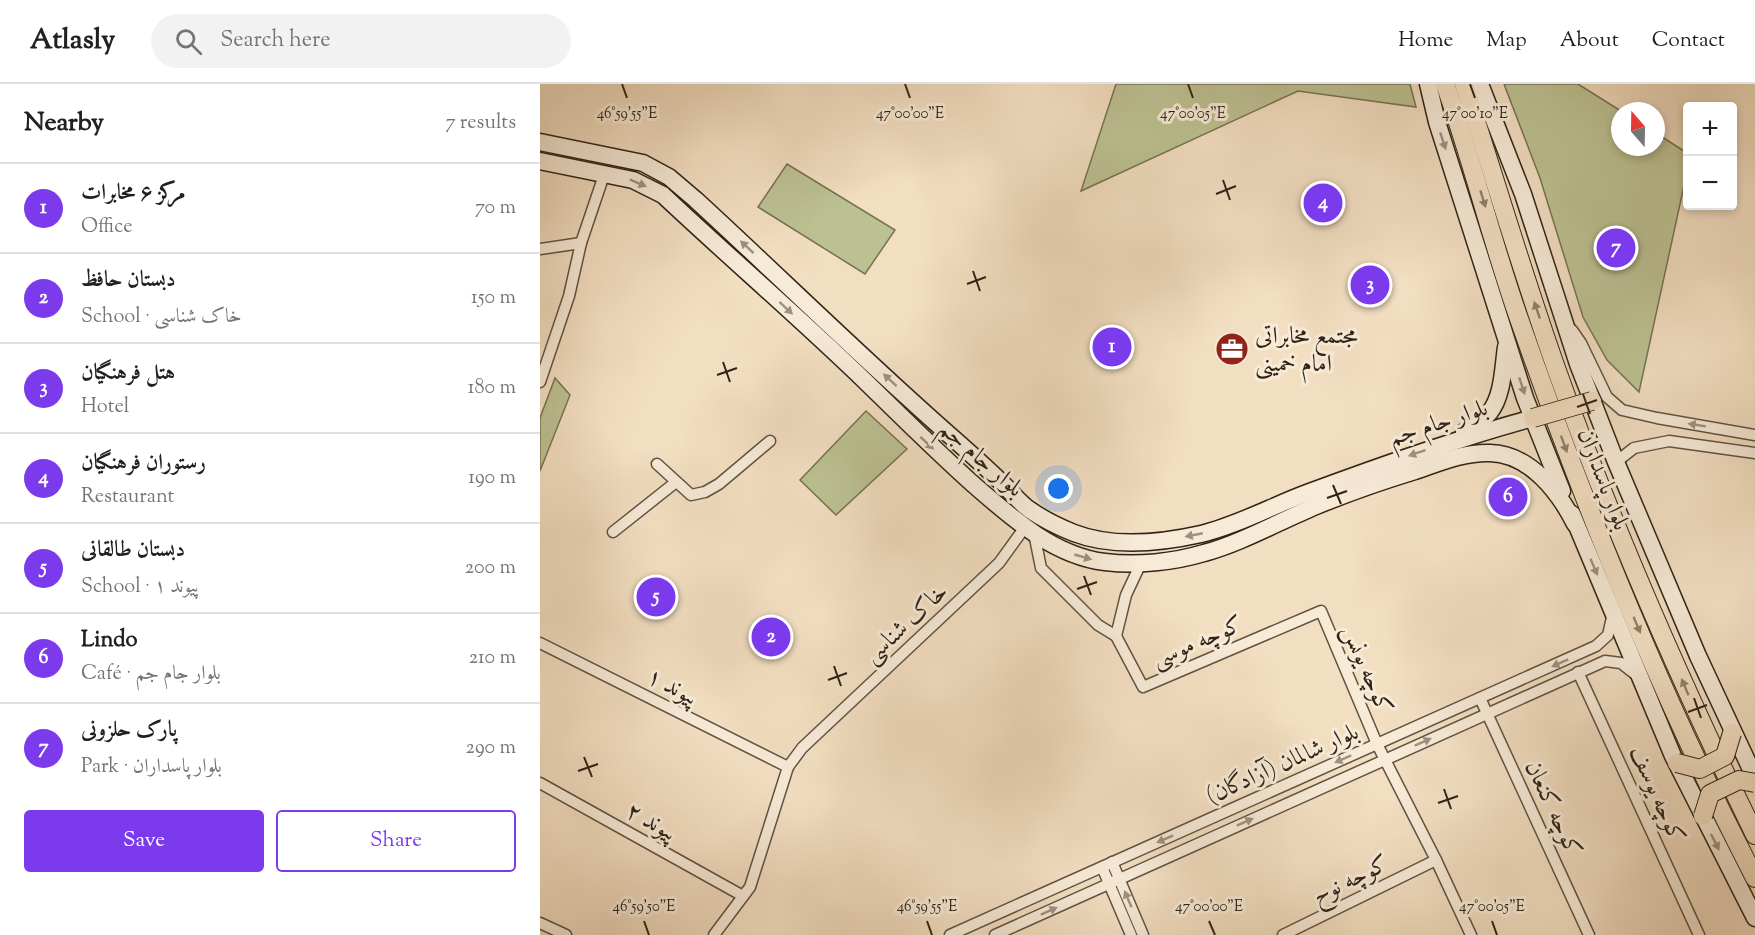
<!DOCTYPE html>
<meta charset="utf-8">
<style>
:root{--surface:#fff;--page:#f2f2f2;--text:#202124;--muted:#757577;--line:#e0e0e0;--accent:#7c3aed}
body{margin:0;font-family:"Sorts Mill Goudy",Amiri,serif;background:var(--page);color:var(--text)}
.controls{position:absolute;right:18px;top:18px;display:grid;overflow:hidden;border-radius:6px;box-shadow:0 3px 9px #0003}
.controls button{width:54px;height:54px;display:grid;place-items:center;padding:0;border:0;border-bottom:2px solid var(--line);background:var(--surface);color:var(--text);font:30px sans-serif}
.compass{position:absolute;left:1071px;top:18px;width:54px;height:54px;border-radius:50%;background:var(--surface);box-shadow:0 3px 9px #0003;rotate:340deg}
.you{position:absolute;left:519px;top:405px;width:21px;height:21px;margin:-15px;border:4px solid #fff;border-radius:50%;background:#1a73e8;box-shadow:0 0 0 9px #1a73e833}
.badge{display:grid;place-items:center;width:39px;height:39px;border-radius:50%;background:var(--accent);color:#fff;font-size:20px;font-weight:700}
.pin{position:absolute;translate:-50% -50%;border:3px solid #fff;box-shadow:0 2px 6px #0006}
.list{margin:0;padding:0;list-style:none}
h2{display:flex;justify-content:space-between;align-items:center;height:78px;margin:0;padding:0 24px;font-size:26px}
h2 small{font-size:20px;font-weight:400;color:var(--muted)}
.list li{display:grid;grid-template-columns:39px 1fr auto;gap:18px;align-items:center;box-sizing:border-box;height:90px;padding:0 24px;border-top:2px solid var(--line)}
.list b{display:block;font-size:22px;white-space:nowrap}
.list p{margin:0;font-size:20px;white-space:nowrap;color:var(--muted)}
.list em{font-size:20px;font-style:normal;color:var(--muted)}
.actions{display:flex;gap:12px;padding:18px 24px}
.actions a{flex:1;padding:14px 0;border:2px solid var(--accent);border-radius:6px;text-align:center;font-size:21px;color:var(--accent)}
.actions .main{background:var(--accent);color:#fff}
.icon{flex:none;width:33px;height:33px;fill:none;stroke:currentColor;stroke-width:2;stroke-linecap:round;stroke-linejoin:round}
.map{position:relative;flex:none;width:1215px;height:851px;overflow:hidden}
header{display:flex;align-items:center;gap:36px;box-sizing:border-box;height:84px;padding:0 30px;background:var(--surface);border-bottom:2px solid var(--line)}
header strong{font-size:28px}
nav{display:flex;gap:33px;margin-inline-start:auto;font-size:21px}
.search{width:420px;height:54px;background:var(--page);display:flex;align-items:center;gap:15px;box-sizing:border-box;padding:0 21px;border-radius:33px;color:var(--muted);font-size:22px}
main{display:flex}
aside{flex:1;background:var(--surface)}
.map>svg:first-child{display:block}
.green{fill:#bcc192;stroke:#767254;stroke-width:1.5}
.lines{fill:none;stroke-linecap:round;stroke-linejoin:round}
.street-casing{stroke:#605242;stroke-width:13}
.secondary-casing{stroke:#2f2417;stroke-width:19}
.primary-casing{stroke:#2f2417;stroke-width:20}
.street{stroke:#f7ead7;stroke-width:10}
.secondary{stroke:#f7ead7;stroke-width:16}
.primary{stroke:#f2dec1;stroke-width:18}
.primary-bridge-casing{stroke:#2f2417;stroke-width:20;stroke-linecap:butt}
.primary-bridge{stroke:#f2dec1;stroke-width:18}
.oneway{fill:#9d9181}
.oneway2{fill:#90816c}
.ticks{fill:none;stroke:#2f2417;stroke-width:2}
.labels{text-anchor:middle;stroke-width:6;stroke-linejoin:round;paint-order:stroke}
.poi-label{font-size:24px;fill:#2f2417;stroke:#f7ead7;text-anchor:start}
.street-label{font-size:24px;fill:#2f2417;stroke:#f7ead7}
.ticks-label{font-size:15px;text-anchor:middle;fill:#2f2417;stroke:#f7ead7;stroke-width:6;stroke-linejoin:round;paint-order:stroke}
</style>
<header>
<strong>Atlasly</strong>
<div class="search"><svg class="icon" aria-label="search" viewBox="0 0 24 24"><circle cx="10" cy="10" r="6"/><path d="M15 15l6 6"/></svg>Search here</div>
<nav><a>Home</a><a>Map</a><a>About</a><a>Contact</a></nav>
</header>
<main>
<aside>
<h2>Nearby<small>7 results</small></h2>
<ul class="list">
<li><span class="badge">1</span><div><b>مرکز ۶ مخابرات</b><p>Office</p></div><em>70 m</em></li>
<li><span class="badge">2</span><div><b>دبستان حافظ</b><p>School · خاک شناسی</p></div><em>150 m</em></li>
<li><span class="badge">3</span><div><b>هتل فرهنگیان</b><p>Hotel</p></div><em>180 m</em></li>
<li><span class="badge">4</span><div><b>رستوران فرهنگیان</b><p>Restaurant</p></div><em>190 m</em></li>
<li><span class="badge">5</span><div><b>دبستان طالقانی</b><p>School · پیوند ۱</p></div><em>200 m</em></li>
<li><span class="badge">6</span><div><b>Lindo</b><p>Café · بلوار جام جم</p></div><em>210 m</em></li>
<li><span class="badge">7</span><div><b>پارک حلزونی</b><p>Park · بلوار پاسداران</p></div><em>290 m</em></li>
</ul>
<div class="actions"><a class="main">Save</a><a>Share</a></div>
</aside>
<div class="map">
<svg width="1215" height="851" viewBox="0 0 1215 851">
<rect width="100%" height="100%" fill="#f2dec1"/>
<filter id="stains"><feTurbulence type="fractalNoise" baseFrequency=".00333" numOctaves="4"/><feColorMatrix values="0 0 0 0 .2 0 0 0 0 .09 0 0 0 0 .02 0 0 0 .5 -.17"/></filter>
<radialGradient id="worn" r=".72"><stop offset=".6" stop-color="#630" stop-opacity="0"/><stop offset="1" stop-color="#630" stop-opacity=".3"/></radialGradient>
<g class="green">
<path d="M576 0H870L876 23 758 7 541 107Z"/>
<path d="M964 0H1038L1081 27 1080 63H1116V49L1147 69V88L1099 308 1067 276 1043 233 1000 94Z"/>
<path d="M247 80 355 146 325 190 218 123Z"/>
<path d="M15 294 30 311 0 387V334Z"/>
<path d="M326 327 367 365 296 431 260 396Z"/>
</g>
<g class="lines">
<g class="street-casing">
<g id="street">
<path d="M0 165 41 159"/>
<path d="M1032 246 1041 259 1067 313 1082 326 1117 334 1215 351"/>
<path d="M0 298 29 212 41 159 64 91"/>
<path d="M1076 378 1094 364 1129 357 1215 369"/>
<path d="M117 380 151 411 165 408 179 400 230 357"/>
<path d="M73 448 136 398"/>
<path d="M494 449 501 484 558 541 576 552 603 603 781 527 837 660 896 776 931 851"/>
<path d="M576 552 586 511 601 479"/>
<path d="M0 559 248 683"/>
<path d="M1038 588 1159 851"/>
<path d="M940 614 1049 851"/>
<path d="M0 699 203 812"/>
<path d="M572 778 603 851"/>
<path d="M562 783 591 851"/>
<path d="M0 839 26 851"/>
<path d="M174 851 210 803 248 683 262 664 459 479 485 443"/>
<path d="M410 851 1056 562 1068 551 1073 529"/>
<path d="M455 851 1065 577 1081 579 1099 593"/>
<path d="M743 851 896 776"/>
</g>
</g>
<g class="secondary-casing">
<g id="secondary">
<path d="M888 0 897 38 985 314 1022 407"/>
<path d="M940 0 983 110 1038 280 1076 378 1158 572 1215 694"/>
<path d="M0 58 103 79 129 93 156 116C242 195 326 278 414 355 431 370 449 386 465 402 473 410 481 420 490 426 503 435 519 443 534 449 573 464 621 459 661 450 698 441 732 422 767 409 842 381 916 355 993 334"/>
<path d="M0 77 93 96 123 111C190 174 260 234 326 298 362 333 397 368 434 401 472 434 514 472 565 478 597 482 634 478 664 469 701 459 740 437 776 422 808 409 842 397 875 387 899 379 924 368 950 369 990 370 1019 408 1035 440"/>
<path d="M924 348C933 342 944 336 950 328 963 311 963 284 966 263"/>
<path d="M1032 430 1133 672 1215 834"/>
</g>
</g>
<g class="primary-casing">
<g id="primary">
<path d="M905 0C932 76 951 154 977 229 1044 422 1121 613 1215 794"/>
<path d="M924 0C955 95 983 191 1016 284 1073 444 1141 599 1215 751"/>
</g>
</g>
<use href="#street" class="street"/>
<use href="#secondary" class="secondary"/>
<use href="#primary" class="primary"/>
<g class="primary-bridge-casing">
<g id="primary-bridge">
<path d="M993 334 1052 317"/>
<path d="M1137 679 1160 685 1185 672 1192 649"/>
<path d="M1163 732 1170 710 1199 696 1215 699"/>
</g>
</g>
<use href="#primary-bridge" class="primary-bridge"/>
</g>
<defs><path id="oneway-solid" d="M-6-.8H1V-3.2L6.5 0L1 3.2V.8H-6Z" transform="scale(1.5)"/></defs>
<g class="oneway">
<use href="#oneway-solid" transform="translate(903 57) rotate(72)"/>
<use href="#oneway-solid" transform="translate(98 99) rotate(23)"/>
<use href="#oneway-solid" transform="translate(207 163) rotate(-137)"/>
<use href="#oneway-solid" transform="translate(246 224) rotate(43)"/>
<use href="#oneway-solid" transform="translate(350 296) rotate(-137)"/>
<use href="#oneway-solid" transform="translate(982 302) rotate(72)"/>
<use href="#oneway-solid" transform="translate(1157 341) rotate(-171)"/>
<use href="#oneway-solid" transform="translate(387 359) rotate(43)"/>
<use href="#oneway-solid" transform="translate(877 369) rotate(161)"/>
<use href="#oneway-solid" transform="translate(654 451) rotate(169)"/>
<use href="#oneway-solid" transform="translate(543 473) rotate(16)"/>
<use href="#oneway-solid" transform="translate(1054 483) rotate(67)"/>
<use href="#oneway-solid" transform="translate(1020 579) rotate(156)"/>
<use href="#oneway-solid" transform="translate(883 658) rotate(-24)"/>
<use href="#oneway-solid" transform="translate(803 675) rotate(156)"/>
<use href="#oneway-solid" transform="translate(705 738) rotate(-24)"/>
<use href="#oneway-solid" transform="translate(625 755) rotate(156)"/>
<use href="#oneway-solid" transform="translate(1175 758) rotate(63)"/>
<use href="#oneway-solid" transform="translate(588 815) rotate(-113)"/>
<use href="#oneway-solid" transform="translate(509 827) rotate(-24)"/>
</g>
<g class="oneway2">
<use href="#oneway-solid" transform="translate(943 115) rotate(73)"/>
<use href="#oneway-solid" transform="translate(997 226) rotate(-109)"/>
<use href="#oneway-solid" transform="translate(1024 360) rotate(70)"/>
<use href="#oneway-solid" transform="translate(1097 541) rotate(67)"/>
<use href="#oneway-solid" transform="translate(1145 603) rotate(-113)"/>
</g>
<path class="ticks" d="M82 0 87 14M365 0 370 14M648 0 653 14M930 0 935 14M683 96 690 116M676 110 696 102M433 187 440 207M427 200 446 193M183 278 190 298M177 291 197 284M1043 310 1050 330M1037 323 1057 316M793 401 801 420M787 414 807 407M544 492 551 511M537 505 557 498M294 582 301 602M288 596 307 589M1154 614 1161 634M1148 628 1167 621M44 673 52 693M38 687 58 680M904 705 911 725M898 719 918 712M104 837 109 851M387 837 392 851M669 837 675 851M952 837 957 851"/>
<defs>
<g id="office-disc" transform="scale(1.725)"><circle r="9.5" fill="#8f2418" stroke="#f7ead7"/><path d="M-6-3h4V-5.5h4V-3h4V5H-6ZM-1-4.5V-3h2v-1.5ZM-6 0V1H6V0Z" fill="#fff"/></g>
</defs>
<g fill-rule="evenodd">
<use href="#office-disc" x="692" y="265"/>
</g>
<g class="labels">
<g class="poi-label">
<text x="715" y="259">مجتمع مخابراتی<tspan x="715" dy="28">امام خمینی</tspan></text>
</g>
<g class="street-label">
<text transform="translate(898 338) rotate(-18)" y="8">بلوار جام جم</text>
<text transform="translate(442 374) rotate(41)" y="8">بلوار جام جم</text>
<text transform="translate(1064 395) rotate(69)" y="8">بلوار پاسداران</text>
<text transform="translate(365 539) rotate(-43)" y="8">خاک شناسی</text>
<text transform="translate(657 557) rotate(-23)" y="8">کوچه موسی</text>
<text transform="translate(828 585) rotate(67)" y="8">کوچه یونس</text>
<text transform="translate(133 602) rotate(27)" y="8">پیوند ۱</text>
<text transform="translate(742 679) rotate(-24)" y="8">بلوار شالمان (آزادگان)</text>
<text transform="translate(1118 710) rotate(66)" y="8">کوچه یوسف</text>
<text transform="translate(1014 724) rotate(65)" y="8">کوچه کنعان</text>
<text transform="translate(112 737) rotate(29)" y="8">پیوند ۲</text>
<text transform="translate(810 795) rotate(-26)" y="8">کوچه نوح</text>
</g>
</g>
<g class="ticks-label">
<text x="87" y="34">46°59'55"E</text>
<text x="370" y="34">47°00'00"E</text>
<text x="653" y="34">47°00'05"E</text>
<text x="935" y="34">47°00'10"E</text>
<text x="104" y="827">46°59'50"E</text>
<text x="387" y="827">46°59'55"E</text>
<text x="669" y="827">47°00'00"E</text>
<text x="952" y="827">47°00'05"E</text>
</g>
<rect width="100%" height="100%" filter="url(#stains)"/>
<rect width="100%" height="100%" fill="url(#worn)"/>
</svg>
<div class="controls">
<button>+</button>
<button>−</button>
</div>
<svg class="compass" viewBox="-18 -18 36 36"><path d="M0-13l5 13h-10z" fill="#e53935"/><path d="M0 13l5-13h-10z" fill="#757577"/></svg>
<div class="you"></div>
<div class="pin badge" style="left:572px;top:263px">1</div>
<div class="pin badge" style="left:231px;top:553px">2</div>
<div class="pin badge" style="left:830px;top:201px">3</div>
<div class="pin badge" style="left:783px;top:119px">4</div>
<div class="pin badge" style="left:116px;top:513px">5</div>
<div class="pin badge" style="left:968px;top:413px">6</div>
<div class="pin badge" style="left:1076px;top:164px">7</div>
</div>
</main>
